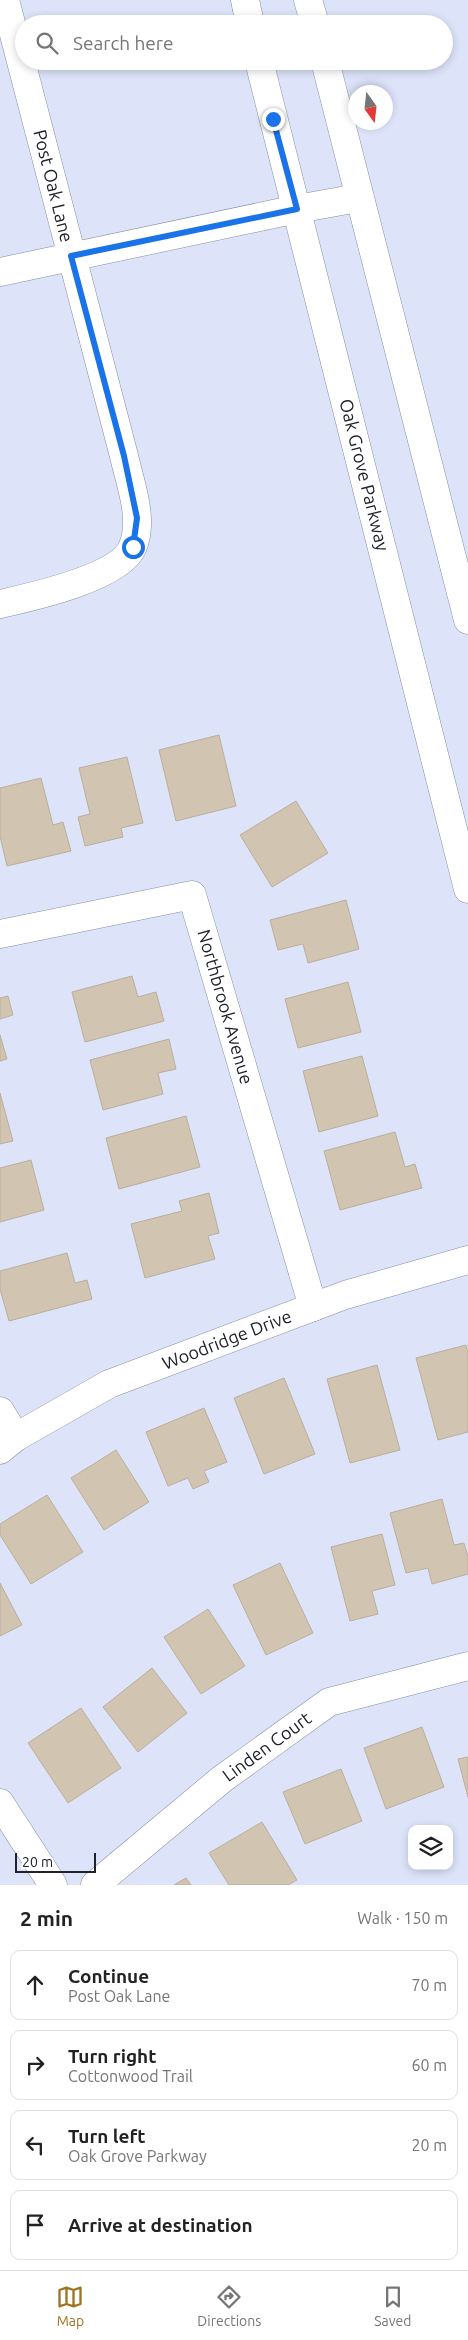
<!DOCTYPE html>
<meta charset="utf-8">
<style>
:root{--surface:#fff;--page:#f2f2f2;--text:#222;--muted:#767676;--line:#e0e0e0;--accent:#9e7423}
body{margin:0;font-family:Ubuntu,sans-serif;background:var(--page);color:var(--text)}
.controls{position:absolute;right:15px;bottom:15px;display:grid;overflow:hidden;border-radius:10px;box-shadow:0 2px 8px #0003}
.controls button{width:45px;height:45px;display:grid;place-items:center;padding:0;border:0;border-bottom:1px solid var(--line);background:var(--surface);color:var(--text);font:25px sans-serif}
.compass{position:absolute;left:348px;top:85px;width:45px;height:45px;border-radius:50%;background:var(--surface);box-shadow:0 2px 8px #0003;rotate:165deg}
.scale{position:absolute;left:15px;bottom:12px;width:81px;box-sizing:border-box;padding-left:5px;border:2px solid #20222a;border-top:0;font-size:14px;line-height:18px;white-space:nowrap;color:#20222a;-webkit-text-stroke:4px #fff;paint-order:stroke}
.stop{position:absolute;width:15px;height:15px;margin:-11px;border:4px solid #1a73e8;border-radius:50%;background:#fff}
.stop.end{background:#1a73e8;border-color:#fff;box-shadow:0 1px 5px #0008}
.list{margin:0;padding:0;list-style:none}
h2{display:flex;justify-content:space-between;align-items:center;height:65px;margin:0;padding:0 20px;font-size:21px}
h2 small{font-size:16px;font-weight:400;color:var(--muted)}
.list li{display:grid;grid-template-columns:32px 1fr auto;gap:15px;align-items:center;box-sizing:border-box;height:70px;margin:0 10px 10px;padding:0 10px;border:1px solid var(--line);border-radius:10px}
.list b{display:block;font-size:19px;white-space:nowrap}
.list p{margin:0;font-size:16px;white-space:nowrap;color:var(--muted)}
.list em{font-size:16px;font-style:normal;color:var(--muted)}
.icon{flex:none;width:28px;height:28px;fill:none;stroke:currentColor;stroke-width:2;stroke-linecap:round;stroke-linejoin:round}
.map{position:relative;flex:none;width:468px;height:1885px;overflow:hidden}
.search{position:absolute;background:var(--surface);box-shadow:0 2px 8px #0003;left:15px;right:15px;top:15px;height:55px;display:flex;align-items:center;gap:12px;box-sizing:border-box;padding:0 18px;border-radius:28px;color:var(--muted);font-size:19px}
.sheet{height:385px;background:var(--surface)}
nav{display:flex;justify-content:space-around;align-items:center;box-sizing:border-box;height:70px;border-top:1px solid var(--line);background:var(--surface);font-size:14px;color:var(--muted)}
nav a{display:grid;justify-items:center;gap:2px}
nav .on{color:var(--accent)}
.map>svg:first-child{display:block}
.building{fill:#d1c5b1;stroke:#bbae9b}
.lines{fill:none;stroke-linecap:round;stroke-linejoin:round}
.minor-casing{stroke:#878ea2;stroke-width:29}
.major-casing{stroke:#878ea2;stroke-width:29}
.minor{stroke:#fff;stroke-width:28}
.major{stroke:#fff;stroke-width:28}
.route{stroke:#1a73e8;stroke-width:6}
.labels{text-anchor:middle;stroke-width:4;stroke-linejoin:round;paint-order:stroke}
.street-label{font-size:18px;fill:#20222a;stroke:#fff}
</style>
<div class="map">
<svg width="468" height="1885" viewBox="0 0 468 1885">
<rect width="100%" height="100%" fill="#dde4fa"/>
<g class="building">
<path d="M219 735 236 806 176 821 159 750Z"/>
<path d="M127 757 143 823 121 828 123 837 85 846 78 817 90 814 79 768Z"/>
<path d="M41 778 53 825 63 822 71 851 7 866 0 836V788Z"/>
<path d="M296 801 328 853 272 887 240 835Z"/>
<path d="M346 900 359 949 308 963 303 944 278 950 270 920Z"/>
<path d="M132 976 138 997 156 992 164 1021 85 1042 72 992Z"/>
<path d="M348 982 361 1032 298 1048 285 999Z"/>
<path d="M8 996 13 1015 0 1019V998Z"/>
<path d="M0 1035 7 1059 0 1061Z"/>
<path d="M169 1039 176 1069 158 1073 163 1094 103 1110 90 1060Z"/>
<path d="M362 1056 378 1116 319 1132 303 1071Z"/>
<path d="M0 1093 13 1141 0 1144Z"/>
<path d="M186 1116 200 1167 119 1189 106 1138Z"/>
<path d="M395 1132 405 1167 415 1164 422 1188 340 1210 324 1151Z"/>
<path d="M31 1160 44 1210 0 1222V1168Z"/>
<path d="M209 1193 219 1233 208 1236 215 1259 145 1278 131 1224 182 1211 179 1201Z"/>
<path d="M67 1253 75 1283 87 1280 92 1299 9 1321 0 1289V1271Z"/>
<path d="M466 1345 468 1353V1432L438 1440 416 1358Z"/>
<path d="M377 1365 400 1450 350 1463 327 1379Z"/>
<path d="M284 1378 315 1454 264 1474 234 1398Z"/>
<path d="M204 1408 227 1462 204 1471 209 1482 193 1489 188 1478 168 1486 146 1432Z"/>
<path d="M116 1450 149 1502 104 1530 71 1478Z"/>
<path d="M47 1495 83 1552 31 1584 0 1535V1524Z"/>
<path d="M442 1499 454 1545 464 1543 468 1557V1574L432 1584 428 1568 406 1573 390 1513Z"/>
<path d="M382 1534 395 1585 372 1591 378 1614 350 1621 331 1547Z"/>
<path d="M280 1563 313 1633 266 1655 233 1585Z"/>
<path d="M0 1583 22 1625 0 1636Z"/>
<path d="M208 1609 245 1666 201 1694 164 1637Z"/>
<path d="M152 1668 187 1713 138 1752 103 1707Z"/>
<path d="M81 1708 121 1768 68 1803 28 1743Z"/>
<path d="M422 1727 444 1787 386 1809 364 1748Z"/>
<path d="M468 1757V1797L458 1759Z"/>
<path d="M341 1769 362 1821 305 1844 283 1792Z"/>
<path d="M262 1822 297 1880 288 1885H229L209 1853Z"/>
<path d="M186 1878 191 1885H174Z"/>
</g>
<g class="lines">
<g class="minor-casing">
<g id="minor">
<path d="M0 272 297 209"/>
<path d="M0 604C31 597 122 577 133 546 144 518 130 483 124 456L5 0"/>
<path d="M0 934 192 895 313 1307"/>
<path d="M0 1411 16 1437"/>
<path d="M0 1450 16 1437 109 1384 345 1295 468 1260"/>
<path d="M0 1803 53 1885"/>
<path d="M95 1885 222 1779 329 1702 468 1666"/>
</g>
</g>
<g class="major-casing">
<g id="major">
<path d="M245 0 250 24"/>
<path d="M308 0 315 24"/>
<path d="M259 61 468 889"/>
<path d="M325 61 468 620"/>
<path d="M297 209 358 198"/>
</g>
</g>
<use href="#minor" class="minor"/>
<use href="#major" class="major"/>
</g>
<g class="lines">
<path class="route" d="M133 547 137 518 124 456 71 256 297 209 273 119"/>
</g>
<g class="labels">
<g class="street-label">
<text transform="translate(53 186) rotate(76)" y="6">Post Oak Lane</text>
<text transform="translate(364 475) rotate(76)" y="6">Oak Grove Parkway</text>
<text transform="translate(225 1007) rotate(74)" y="6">Northbrook Avenue</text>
<text transform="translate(227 1340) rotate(-21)" y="6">Woodridge Drive</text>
<text transform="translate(267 1747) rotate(-36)" y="6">Linden Court</text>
</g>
</g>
</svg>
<div class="controls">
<button><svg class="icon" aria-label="layers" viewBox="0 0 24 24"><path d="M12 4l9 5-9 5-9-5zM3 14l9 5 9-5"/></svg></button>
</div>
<svg class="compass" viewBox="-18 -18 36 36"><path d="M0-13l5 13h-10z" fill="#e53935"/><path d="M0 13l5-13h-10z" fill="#767676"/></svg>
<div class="scale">20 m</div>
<div class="stop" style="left:133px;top:547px"></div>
<div class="stop end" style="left:273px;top:119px"></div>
<div class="search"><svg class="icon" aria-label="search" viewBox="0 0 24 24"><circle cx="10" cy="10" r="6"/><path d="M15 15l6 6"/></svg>Search here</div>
</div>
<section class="sheet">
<h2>2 min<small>Walk · 150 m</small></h2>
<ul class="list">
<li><svg class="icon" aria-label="ahead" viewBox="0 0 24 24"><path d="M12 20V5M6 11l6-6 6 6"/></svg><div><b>Continue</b><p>Post Oak Lane</p></div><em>70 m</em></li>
<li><svg class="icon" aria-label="right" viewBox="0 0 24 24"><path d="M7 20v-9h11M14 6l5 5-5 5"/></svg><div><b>Turn right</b><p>Cottonwood Trail</p></div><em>60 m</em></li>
<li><svg class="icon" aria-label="left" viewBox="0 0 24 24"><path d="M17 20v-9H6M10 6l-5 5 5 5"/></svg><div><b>Turn left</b><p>Oak Grove Parkway</p></div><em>20 m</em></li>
<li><svg class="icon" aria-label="arrive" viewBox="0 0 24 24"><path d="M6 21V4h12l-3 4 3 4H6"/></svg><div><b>Arrive at destination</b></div></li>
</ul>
</section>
<nav>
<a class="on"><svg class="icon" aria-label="map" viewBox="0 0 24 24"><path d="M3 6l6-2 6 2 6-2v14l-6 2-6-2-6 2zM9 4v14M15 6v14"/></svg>Map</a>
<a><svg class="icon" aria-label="directions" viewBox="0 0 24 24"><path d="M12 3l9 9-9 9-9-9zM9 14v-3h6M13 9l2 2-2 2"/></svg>Directions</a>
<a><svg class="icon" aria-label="saved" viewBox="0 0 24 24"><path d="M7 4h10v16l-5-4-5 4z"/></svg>Saved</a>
</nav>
